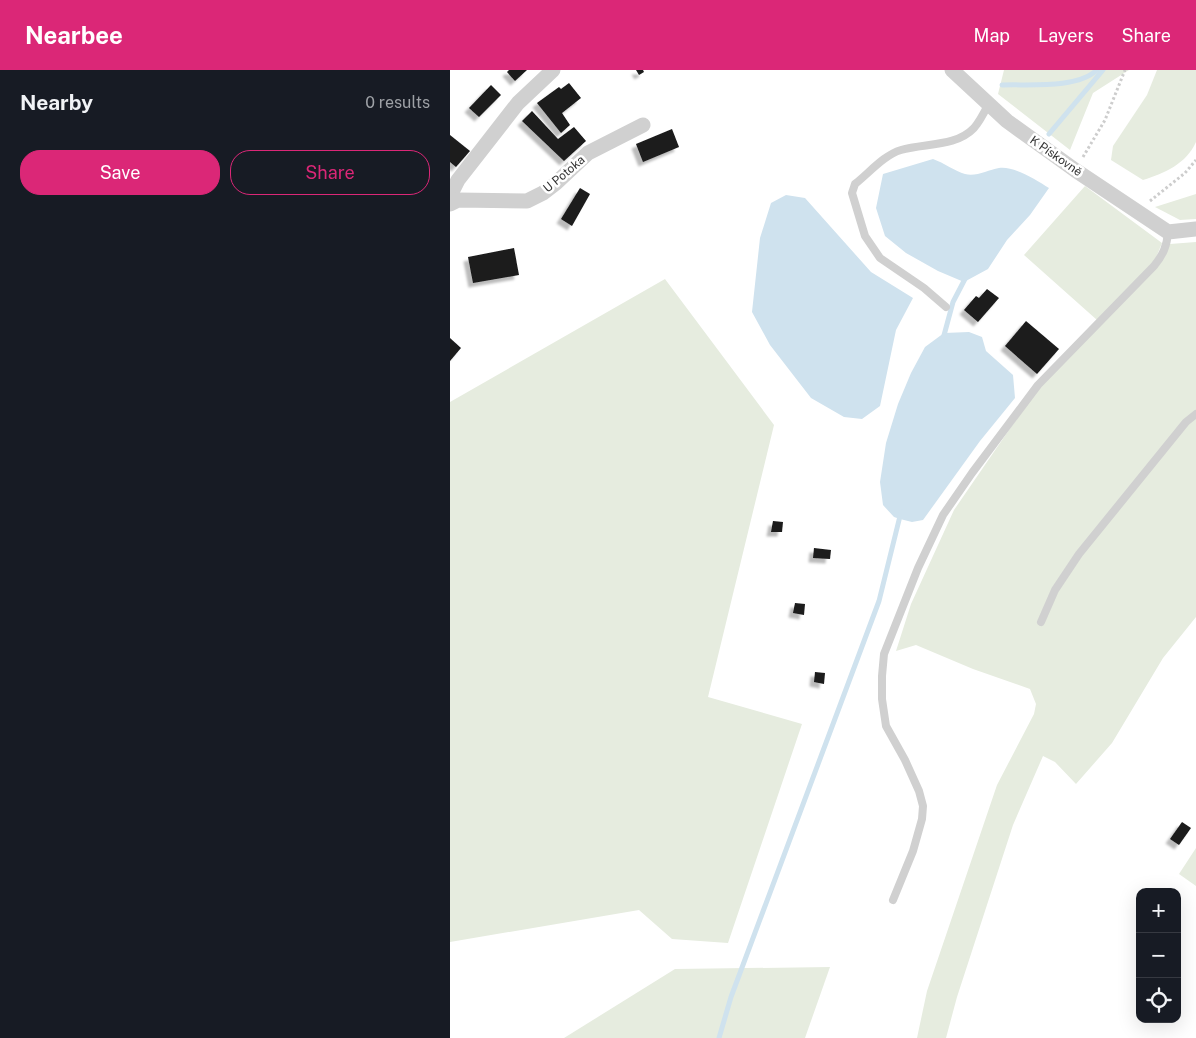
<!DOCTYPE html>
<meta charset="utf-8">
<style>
:root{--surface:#171b24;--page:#242831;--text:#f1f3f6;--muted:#9ea1a6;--line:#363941;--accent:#db2777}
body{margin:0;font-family:"Public Sans",sans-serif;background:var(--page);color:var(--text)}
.controls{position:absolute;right:15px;bottom:15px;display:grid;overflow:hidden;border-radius:10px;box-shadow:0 5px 20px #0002}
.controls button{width:45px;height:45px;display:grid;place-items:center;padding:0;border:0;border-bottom:1px solid var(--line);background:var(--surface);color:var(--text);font:25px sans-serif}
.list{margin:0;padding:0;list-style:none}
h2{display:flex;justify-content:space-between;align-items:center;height:65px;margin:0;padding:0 20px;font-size:21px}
h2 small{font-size:16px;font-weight:400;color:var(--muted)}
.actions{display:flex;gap:10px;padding:15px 20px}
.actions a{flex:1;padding:11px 0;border:1px solid var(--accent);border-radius:20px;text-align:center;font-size:18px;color:var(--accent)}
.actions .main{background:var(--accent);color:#fff}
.icon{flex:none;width:28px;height:28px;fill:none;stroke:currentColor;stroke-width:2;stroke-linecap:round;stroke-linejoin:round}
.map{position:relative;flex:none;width:746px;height:968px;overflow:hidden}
header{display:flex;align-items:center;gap:30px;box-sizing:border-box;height:70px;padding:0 25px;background:var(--accent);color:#fff}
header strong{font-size:24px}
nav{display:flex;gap:28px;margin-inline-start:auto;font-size:18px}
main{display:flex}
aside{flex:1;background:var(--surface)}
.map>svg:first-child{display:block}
.green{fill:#e6ecdf}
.water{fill:#cfe2ee}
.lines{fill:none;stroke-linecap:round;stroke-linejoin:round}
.stream{stroke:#cfe2ee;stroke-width:5}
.building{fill:#1a1a1a;filter:url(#shadow)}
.path{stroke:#cdcdcd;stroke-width:3;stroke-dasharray:2.5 2.5;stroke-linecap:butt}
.service{stroke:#d0d0d0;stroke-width:8}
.minor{stroke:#d0d0d0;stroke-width:15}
.labels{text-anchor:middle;stroke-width:5;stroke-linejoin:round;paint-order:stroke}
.street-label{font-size:12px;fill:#333;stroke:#fff}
</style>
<header>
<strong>Nearbee</strong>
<nav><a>Map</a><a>Layers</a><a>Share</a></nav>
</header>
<main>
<aside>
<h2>Nearby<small>0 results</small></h2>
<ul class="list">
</ul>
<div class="actions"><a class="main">Save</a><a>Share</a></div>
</aside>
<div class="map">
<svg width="746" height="968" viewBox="0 0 746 968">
<defs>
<filter id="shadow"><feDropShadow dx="-4.5" dy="4.5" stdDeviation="1" flood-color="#0004"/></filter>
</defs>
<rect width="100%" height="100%" fill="#fff"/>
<g class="green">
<path d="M554 0H679L643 23 620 80 548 24Z"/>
<path d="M707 0H746V72C736 94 715 103 693 110L661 90 663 76 697 25Z"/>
<path d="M635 116 712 173 705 190 720 174 746 172V547L713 588 662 673 626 714 605 692 593 686 563 755 507 927 496 968H467L477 921 547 715 584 644 586 634 580 619 523 599 466 575 446 581 461 534 504 440 561 357 606 295 647 250 574 185Z"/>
<path d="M746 124V149L730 150 705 137Z"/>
<path d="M215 209 324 355 258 627 352 654 278 873 222 869 189 840 0 872V332Z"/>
<path d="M746 778V816L729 804Z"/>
<path d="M380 897 355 968H114L225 899Z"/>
</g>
<g class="water">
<path d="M483 89C494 93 505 101 515 104 526 107 538 100 549 98 565 96 586 110 599 118L580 145 557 170 538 199 514 212 488 201 456 183 435 166 426 138 433 104Z"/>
<path d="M336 125 355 128 421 202 463 228 446 260 430 336 412 349 394 347 361 328 320 275 302 242 310 168 321 133Z"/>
<path d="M519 262 532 267 536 281 563 305 565 328 530 371 473 450 462 452 450 449 444 447 433 435 430 412 436 373 448 334 461 303 475 277 494 263Z"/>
</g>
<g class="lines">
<g class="stream">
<path d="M552 15C579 14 627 19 647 0"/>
<path d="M599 64 653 0"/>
<path d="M493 269 503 232 516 207"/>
<path d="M269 968 281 927 429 531 451 442"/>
</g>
</g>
<g class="building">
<path d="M59 0H77L65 11 57 2Z"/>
<path d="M186 0H193L194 2 189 5Z"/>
<path d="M119 13 131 28 112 43 120 55 111 63 87 33 109 17 111 19Z"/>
<path d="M41 15 51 25 29 47 19 38Z"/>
<path d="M82 41 108 69 124 57 136 71 114 91 72 51Z"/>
<path d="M222 59 229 77 193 92 186 74Z"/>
<path d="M0 65 20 81 6 97 0 92Z"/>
<path d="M130 118 140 124 122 156 111 149Z"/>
<path d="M64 178 69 205 23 213 18 187Z"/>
<path d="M537 219 549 228 528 252 514 240 526 226 529 228Z"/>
<path d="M576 251 609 279 587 304 555 276Z"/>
<path d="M0 268 11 278 0 291Z"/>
<path d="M323 451 333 452 332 462H321Z"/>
<path d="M364 478 381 480 380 489 363 488Z"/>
<path d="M345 533 355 534 354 545 343 543Z"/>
<path d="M365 602 375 603 374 614 364 612Z"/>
<path d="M732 752 741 758 729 775 720 769Z"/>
</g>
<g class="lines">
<g class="path">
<path d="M633 87 655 50 675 0"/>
<path d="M700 131 735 103 746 90"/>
</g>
<g class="service">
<path d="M496 237 474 218 430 188 415 166 402 123 405 114C419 103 434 85 451 80 475 73 506 77 524 58 530 51 534 43 538 35"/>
<path d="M591 552 605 520 629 484 736 352 746 344"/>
<path d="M443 830 463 781 472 749 473 736 469 721 455 690 436 656 432 629V606L434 584 468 498 493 445 522 403 588 315 704 196C713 185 717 176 718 162"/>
</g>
<g class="minor">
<path d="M502 0 557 51 625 100 718 162 746 159"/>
<path d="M0 126 8 110 68 33 103 0"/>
<path d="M0 134 8 130 77 131 93 123 106 113 138 83 193 55"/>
</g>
</g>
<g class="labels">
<g class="street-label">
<text transform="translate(606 86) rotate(35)" y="4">K Pískovně</text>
<text transform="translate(114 104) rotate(-40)" y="4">U Potoka</text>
</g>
</g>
</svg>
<div class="controls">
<button>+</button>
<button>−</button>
<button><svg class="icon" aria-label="locate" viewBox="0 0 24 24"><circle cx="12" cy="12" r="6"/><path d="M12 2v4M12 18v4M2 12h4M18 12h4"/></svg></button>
</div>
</div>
</main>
